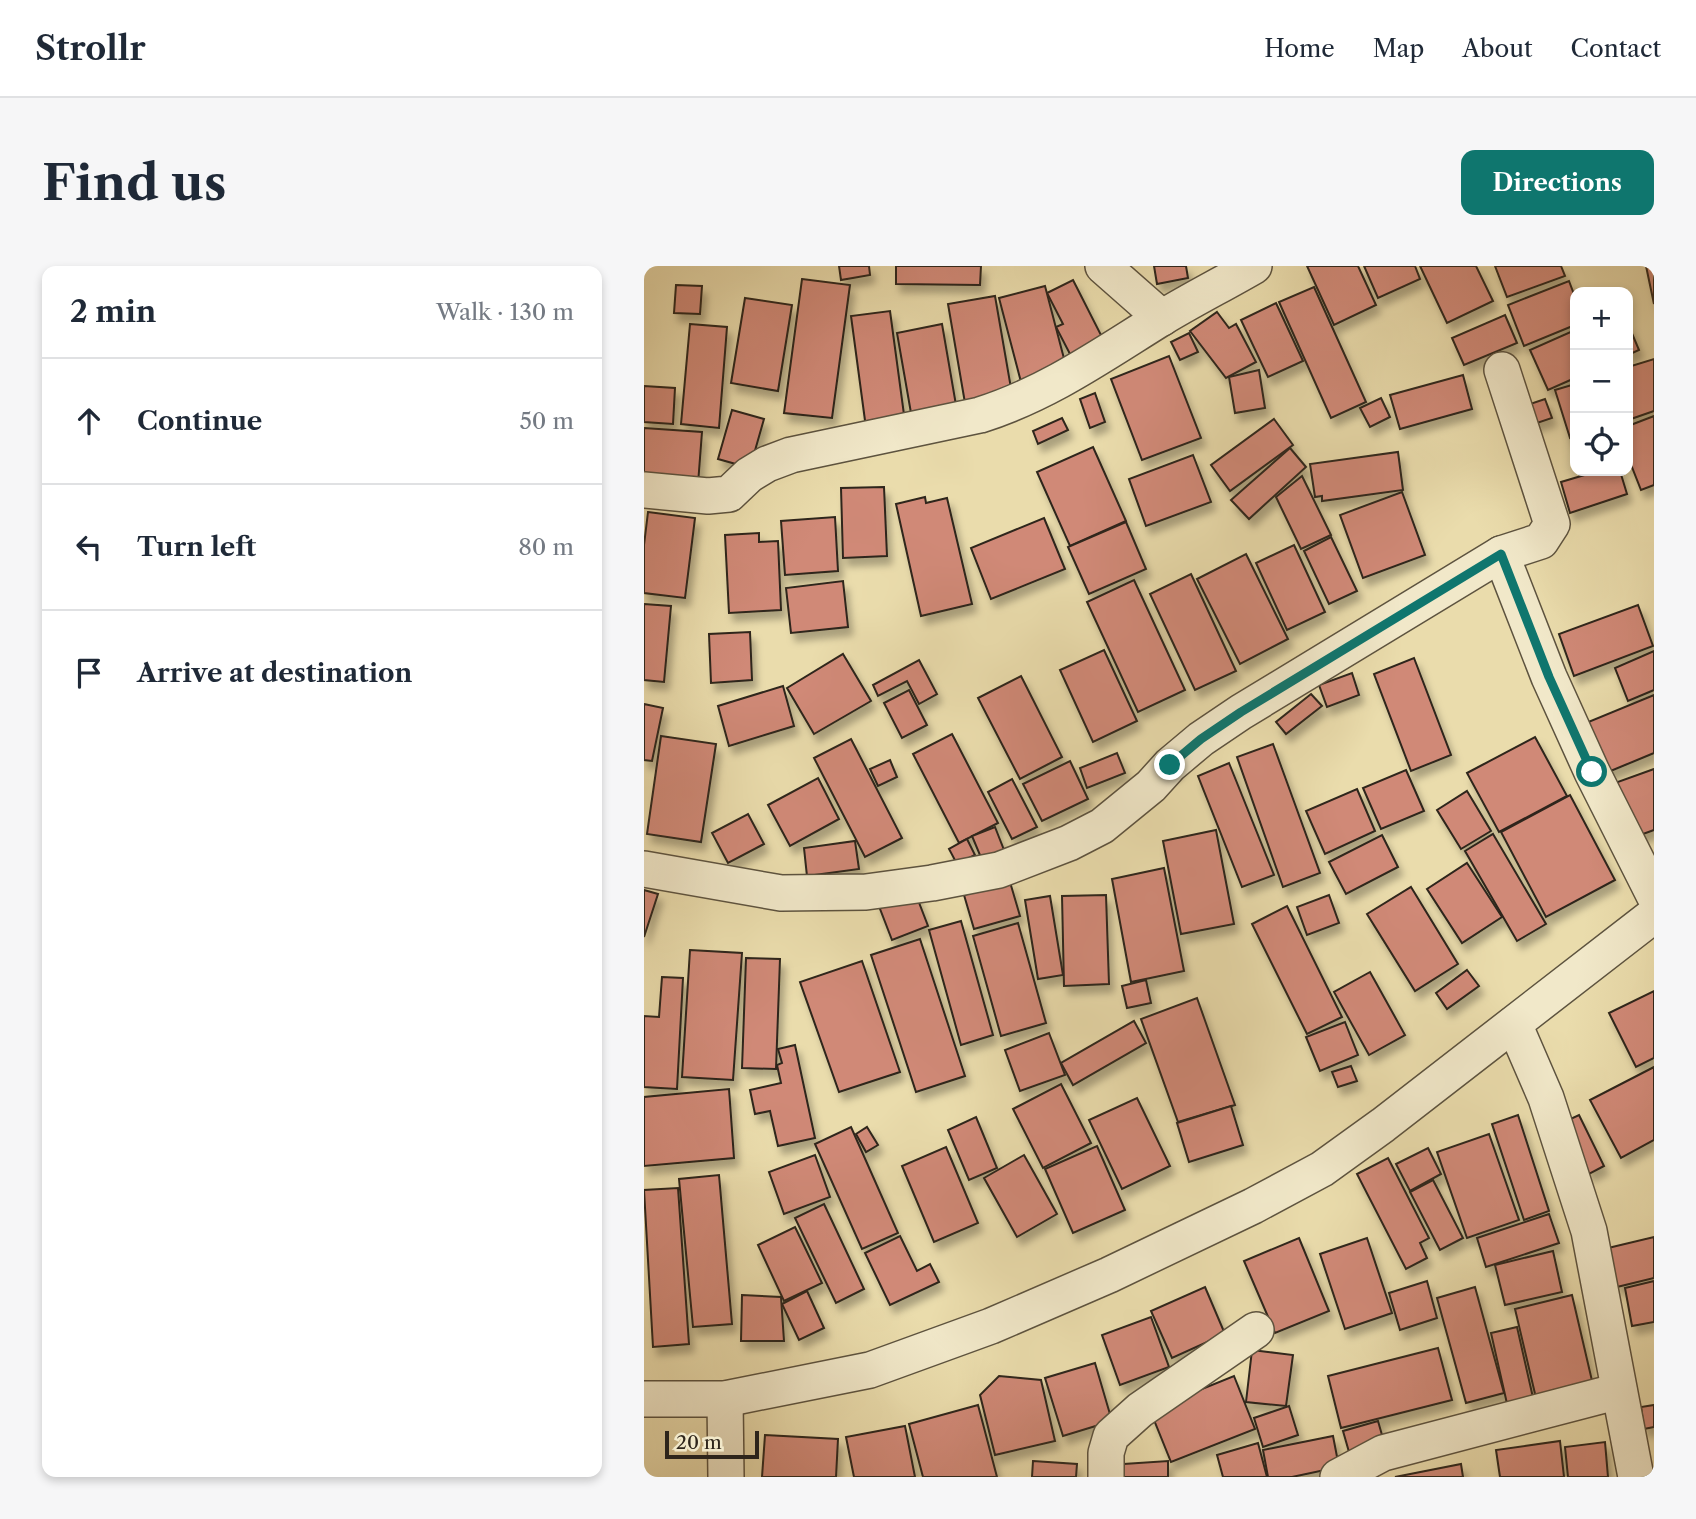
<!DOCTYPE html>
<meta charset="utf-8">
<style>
:root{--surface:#fff;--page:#f6f6f7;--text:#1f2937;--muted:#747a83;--line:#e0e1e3;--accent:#0f766e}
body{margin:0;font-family:"Libre Caslon Text",serif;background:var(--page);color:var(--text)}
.controls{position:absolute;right:21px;top:21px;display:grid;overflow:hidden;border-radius:14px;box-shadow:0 4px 10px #0003}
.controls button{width:63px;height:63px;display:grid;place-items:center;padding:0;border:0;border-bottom:2px solid var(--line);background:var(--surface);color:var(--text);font:35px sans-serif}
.scale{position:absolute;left:21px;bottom:18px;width:94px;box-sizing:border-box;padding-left:7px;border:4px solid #2e251b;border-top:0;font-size:19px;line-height:24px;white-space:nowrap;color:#2e251b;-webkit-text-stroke:5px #f1e8c9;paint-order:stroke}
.stop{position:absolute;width:21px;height:21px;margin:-16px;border:5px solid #0f766e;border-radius:50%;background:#fff}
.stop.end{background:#0f766e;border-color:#fff;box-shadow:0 2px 7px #0008}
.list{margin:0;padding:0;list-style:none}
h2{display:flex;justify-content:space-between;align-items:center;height:91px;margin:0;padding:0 28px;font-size:30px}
h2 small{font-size:23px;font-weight:400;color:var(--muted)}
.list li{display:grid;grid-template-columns:46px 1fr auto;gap:21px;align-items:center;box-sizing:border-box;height:126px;padding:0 28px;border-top:2px solid var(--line)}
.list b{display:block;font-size:26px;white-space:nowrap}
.list em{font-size:23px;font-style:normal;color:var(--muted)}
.icon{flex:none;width:38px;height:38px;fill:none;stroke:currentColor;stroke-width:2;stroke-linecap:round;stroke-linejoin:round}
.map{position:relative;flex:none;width:1010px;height:1211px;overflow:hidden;border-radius:14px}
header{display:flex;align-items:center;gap:42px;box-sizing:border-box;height:98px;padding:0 35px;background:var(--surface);border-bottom:2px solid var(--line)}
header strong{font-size:33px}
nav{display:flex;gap:38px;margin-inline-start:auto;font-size:24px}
.intro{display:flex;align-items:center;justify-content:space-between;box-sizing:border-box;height:168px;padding:0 42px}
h1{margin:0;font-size:49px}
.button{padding:18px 32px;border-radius:14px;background:var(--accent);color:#fff;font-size:24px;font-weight:700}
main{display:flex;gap:42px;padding:0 42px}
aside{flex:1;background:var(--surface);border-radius:14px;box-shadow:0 4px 10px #0003}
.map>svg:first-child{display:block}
.building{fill:#d08977;stroke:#2e251b;stroke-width:2;filter:url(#shadow)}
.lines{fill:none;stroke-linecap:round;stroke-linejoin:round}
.minor-casing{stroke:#5d533f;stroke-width:38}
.minor{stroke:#f1e8c9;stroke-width:35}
.route{stroke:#0f766e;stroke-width:9}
</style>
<header>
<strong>Strollr</strong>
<nav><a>Home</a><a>Map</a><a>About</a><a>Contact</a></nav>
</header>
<div class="intro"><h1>Find us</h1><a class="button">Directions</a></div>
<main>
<aside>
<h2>2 min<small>Walk · 130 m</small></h2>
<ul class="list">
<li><svg class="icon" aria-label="ahead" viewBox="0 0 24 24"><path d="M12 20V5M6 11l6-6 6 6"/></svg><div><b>Continue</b></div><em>50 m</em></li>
<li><svg class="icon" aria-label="left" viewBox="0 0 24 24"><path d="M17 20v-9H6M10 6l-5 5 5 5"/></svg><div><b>Turn left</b></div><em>80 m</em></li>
<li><svg class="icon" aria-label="arrive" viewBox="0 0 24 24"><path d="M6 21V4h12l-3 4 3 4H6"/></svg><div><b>Arrive at destination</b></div></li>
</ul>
</aside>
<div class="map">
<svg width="1010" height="1211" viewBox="0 0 1010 1211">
<defs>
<filter id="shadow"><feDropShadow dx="4.5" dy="8" stdDeviation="3.5" flood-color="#0004"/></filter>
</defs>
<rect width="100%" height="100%" fill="#eadcac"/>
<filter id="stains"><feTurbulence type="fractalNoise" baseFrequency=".00286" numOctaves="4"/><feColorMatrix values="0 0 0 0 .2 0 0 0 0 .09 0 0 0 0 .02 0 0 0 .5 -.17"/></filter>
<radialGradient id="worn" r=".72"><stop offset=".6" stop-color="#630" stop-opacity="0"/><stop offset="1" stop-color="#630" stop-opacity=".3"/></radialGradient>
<g class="building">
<path d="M195 0H225L226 9 197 14Z"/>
<path d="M252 0H337L336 19 252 18Z"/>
<path d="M510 0H542L544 12 513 18Z"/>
<path d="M663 0H714L732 39 690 59Z"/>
<path d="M720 0H771L776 13 734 32Z"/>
<path d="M776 0H832L849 35 803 57Z"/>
<path d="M851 0H917L921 10 863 31Z"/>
<path d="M1002 0H1010V38Z"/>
<path d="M158 13 206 19 188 152 140 147Z"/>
<path d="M429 14 459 73 427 90 412 61 419 58 403 27Z"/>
<path d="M925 15 931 31V59L880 80 864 39Z"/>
<path d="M32 19 58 20 56 48 30 47Z"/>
<path d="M401 20 423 104 377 116 355 32Z"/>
<path d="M670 21 722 136 687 152 635 36Z"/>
<path d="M351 30 368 128 321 137 304 38Z"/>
<path d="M101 32 148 39 134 125 87 117Z"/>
<path d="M632 37 659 95 624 111 597 54Z"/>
<path d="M246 45 261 156 222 162 207 50Z"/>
<path d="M573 46 585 62 592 58 612 96 582 112 546 65Z"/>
<path d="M861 49 873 77 820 99 808 72Z"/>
<path d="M46 58 83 61 75 162 37 158Z"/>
<path d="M298 58 312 139 267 147 253 67Z"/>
<path d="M984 58 995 84 984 89Z"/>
<path d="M931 64V112L904 124 886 84Z"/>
<path d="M545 67 554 86 536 94 527 76Z"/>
<path d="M525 90 557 172 498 194 467 113Z"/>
<path d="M1010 93V145L984 154V101Z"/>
<path d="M615 104 621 142 591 147 585 111Z"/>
<path d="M819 109 828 143 756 163 746 129Z"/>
<path d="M931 118V170L926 172 911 124Z"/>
<path d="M0 120 31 122 29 158 0 156Z"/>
<path d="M451 127 461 156 446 162 436 133Z"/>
<path d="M737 132 746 151 726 161 716 142Z"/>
<path d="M901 133 908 152 881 161 874 142Z"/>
<path d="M88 144 120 153 106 202 74 193Z"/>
<path d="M1010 150V219L997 224 984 191V160Z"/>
<path d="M418 152 424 164 394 178 389 165Z"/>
<path d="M630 153 649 179 586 225 567 199Z"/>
<path d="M0 162 58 166 54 218 0 215Z"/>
<path d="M449 181 482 255 426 280 393 206Z"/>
<path d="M646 182 662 201 605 253 587 234Z"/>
<path d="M754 186 759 224 678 235V230L671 231 666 198Z"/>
<path d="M549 189 567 236 502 260 485 213Z"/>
<path d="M954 205H976L983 228 926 247 917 216Z"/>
<path d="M658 210 687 269 657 283 632 231Z"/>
<path d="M240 221 243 290 199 292 197 222Z"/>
<path d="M758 226 781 289 719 312 696 249Z"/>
<path d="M281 231 282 237 303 232 328 338 277 350 252 238Z"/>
<path d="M4 246 51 252 41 332 0 327V279Z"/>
<path d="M191 251 194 305 141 309 137 255Z"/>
<path d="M400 252 421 303 347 333 327 282Z"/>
<path d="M482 256 502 303 445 328 424 281Z"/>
<path d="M115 267V276L134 275 137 344 85 347 81 269Z"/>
<path d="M687 271 713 325 685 338 660 285Z"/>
<path d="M650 279 681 346 643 364 612 297Z"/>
<path d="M602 288 644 373 596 398 553 313Z"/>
<path d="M547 308 592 405 551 424 506 328Z"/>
<path d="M490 314 541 424 494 446 443 336Z"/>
<path d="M199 315 204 361 147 367 142 322Z"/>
<path d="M0 338 27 340 20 416 0 414Z"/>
<path d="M994 339 1009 380 930 410 915 368Z"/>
<path d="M106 366 108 414 67 417 65 368Z"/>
<path d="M460 384 493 455 449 476 416 404Z"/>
<path d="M1010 385V424L984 435 971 402Z"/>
<path d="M199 388 227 435 170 468 143 422Z"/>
<path d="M770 392 807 489 767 505 730 408Z"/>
<path d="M275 394 293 428 275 438 263 415 234 430 229 419Z"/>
<path d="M708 407 715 429 683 441 675 419Z"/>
<path d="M377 410 418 491 376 513 334 432Z"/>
<path d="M139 420 150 460 85 480 74 440Z"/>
<path d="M265 424 283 459 258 472 240 437Z"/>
<path d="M667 428 678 440 642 468 632 456Z"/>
<path d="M1010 429V487L957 509 937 459Z"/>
<path d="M0 438 19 442 8 495 0 494Z"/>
<path d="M308 468 354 557 315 577 269 488Z"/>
<path d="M17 470 72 478 57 576 3 568Z"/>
<path d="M891 471 923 530 855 566 823 507Z"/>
<path d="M207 473 258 572 221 591 170 492Z"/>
<path d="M629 478 676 607 639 621 593 491Z"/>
<path d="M473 487 481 507 443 522 436 502Z"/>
<path d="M246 494 253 511 234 520 226 503Z"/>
<path d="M426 495 444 533 398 555 379 518Z"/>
<path d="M585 497 630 609 598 621 554 510Z"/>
<path d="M1010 503V564L988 572 968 518Z"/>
<path d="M762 504 780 545 737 563 719 522Z"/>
<path d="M174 512 195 553 146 580 124 539Z"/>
<path d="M368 513 393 561 368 573 344 526Z"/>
<path d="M713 523 731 565 681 588 662 545Z"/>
<path d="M823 525 847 565 817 583 793 544Z"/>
<path d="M926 529 971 614 902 651 857 566Z"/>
<path d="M104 548 120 578 84 597 68 567Z"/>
<path d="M351 561 360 584 338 594 328 570Z"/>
<path d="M572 564 590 658 537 668 519 575Z"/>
<path d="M849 568 902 658 873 675 821 585Z"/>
<path d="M738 569 754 601 702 628 685 596Z"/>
<path d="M323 573 331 589 313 598 305 583Z"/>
<path d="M211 575 215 603 163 610 160 582Z"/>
<path d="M823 597 858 651 818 677 783 623Z"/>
<path d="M520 602 540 705 487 716 468 613Z"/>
<path d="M366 616 376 650 330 663 320 629Z"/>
<path d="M269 621 284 660 248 674 233 635Z"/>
<path d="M767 621 814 698 771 725 723 648Z"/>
<path d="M0 624 14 628 0 671Z"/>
<path d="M462 629 465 718 420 720 418 630Z"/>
<path d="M685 629 695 657 663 669 653 641Z"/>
<path d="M406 630 419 709 394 713 381 634Z"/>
<path d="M643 640 698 751 663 768 608 658Z"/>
<path d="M317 655 349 769 317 779 285 664Z"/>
<path d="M374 657 402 757 357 770 329 670Z"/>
<path d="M276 673 321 810 272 826 227 689Z"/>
<path d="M46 684 98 687 89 814 38 811Z"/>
<path d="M102 692 136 693 132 803 98 802Z"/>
<path d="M218 695 256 806 195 826 156 716Z"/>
<path d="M823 704 835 720 803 743 792 727Z"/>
<path d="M726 706 761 769 725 789 690 726Z"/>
<path d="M18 711 39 712 33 823 0 821V750L15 751Z"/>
<path d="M502 714 507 737 483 742 478 720Z"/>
<path d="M1010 725V792L992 801 965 747Z"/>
<path d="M553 732 591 839 534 856 497 753Z"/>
<path d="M490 755 502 777 429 819 417 797Z"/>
<path d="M701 756 714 789 676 805 662 771Z"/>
<path d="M405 767 421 809 376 825 361 784Z"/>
<path d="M151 779 171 872 134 880 126 845 111 848 106 824 137 817 133 799 138 797 134 783Z"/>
<path d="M707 800 713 815 694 821 688 806Z"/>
<path d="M1010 801V874L977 892 946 834Z"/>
<path d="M417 818 447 877 399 902 369 843Z"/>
<path d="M85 823 90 892 0 900V831Z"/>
<path d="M493 832 526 900 478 923 445 854Z"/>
<path d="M587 840 599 879 545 896 533 857Z"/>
<path d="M874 849 905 945 880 954 848 858Z"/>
<path d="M935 849 960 900 945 908 920 856Z"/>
<path d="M332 851 353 902 325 914 304 864Z"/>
<path d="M207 861 254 967 218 983 171 878Z"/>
<path d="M223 861 234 879 222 886 212 868Z"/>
<path d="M845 868 875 954 823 972 793 886Z"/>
<path d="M453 880 481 944 429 967 401 903Z"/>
<path d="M302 881 334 957 290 976 258 900Z"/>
<path d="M784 882 797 908 766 925 752 898Z"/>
<path d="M171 889 186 931 140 948 125 906Z"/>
<path d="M380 889 413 948 373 971 340 912Z"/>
<path d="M744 892 785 972 776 977 783 992 762 1003 713 908Z"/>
<path d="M75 909 88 1058 49 1061 35 913Z"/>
<path d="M789 914 819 972 796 984 766 926Z"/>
<path d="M34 922 45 1078 9 1081 0 924Z"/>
<path d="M180 938 220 1023 192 1037 151 952Z"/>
<path d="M905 948 915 977 842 1001 833 972Z"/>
<path d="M151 961 178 1017 140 1035 114 979Z"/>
<path d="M256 970 273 1005 286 998 295 1016 246 1039 221 987Z"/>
<path d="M1010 971V1012L973 1021 964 982Z"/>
<path d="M655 972 685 1045 631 1067 600 995Z"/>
<path d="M723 972 748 1047 701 1063 676 988Z"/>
<path d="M909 985 918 1026 861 1039 851 999Z"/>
<path d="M783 1015 793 1052 756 1064 745 1027Z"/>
<path d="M1010 1015V1056L988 1060 981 1022Z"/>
<path d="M561 1021 581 1068 528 1092 507 1045Z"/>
<path d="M831 1021 860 1127 822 1137 793 1032Z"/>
<path d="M163 1025 180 1062 155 1074 138 1038Z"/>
<path d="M98 1029 137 1031 140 1075H97Z"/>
<path d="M928 1029 949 1119 892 1132 871 1043Z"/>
<path d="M507 1051 525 1101 476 1119 458 1069Z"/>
<path d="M873 1061 890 1136 864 1142 847 1067Z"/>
<path d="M794 1082 808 1134 697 1162 684 1110Z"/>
<path d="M608 1084 649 1089 642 1140 602 1136Z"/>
<path d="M451 1097 468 1155 419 1170 401 1112Z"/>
<path d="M355 1110 397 1114 411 1175 351 1189 336 1129Z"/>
<path d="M590 1110 611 1163 527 1196 506 1144Z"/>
<path d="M334 1139 353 1211H279L265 1158Z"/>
<path d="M1010 1139V1161L1000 1163 997 1141Z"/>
<path d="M645 1140 654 1169 619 1181 610 1152Z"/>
<path d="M734 1155 740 1176 705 1186 699 1165Z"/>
<path d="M261 1160 271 1211H210L202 1171Z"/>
<path d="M121 1169 194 1173 192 1211H118Z"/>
<path d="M689 1170 695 1201 648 1211H624L619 1184Z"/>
<path d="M916 1175 920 1211H856L852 1184Z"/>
<path d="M961 1176 964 1211H924L921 1181Z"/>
<path d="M614 1177 623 1211H579L573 1189Z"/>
<path d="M389 1195 433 1198 432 1211H388Z"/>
<path d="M524 1195V1211H466L465 1199Z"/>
<path d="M817 1198 819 1211H751Z"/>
</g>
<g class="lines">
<g class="minor-casing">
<g id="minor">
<path d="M459 0 518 52"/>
<path d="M0 224 64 230 85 228 105 209 123 198 147 189 336 149C403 128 458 89 516 53 547 34 579 18 610 0"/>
<path d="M857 288 905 411 948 506 1010 629"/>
<path d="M0 603 137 627 222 626 288 617 355 604 425 577 458 560 507 520 526 499 557 473 597 446 857 288 897 275 908 258 858 104"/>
<path d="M870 758 902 832 945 965 992 1211"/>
<path d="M0 1133H81L226 1104 347 1060 465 1009 609 940 678 903 739 859 1010 649"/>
<path d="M81 1133 82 1211"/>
<path d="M462 1211V1187L467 1170 496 1144 612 1064"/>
<path d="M694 1211 739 1187 975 1125"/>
</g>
</g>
<use href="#minor" class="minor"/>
</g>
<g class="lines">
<path class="route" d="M526 499 557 473 597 446 857 288 905 411 948 506"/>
</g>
<rect width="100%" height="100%" filter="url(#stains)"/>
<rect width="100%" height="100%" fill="url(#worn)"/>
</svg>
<div class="controls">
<button>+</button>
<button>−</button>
<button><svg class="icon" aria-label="locate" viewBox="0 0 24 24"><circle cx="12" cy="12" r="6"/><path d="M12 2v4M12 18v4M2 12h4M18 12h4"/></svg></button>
</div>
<div class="scale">20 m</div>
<div class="stop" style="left:948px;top:506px"></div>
<div class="stop end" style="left:526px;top:499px"></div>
</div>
</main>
